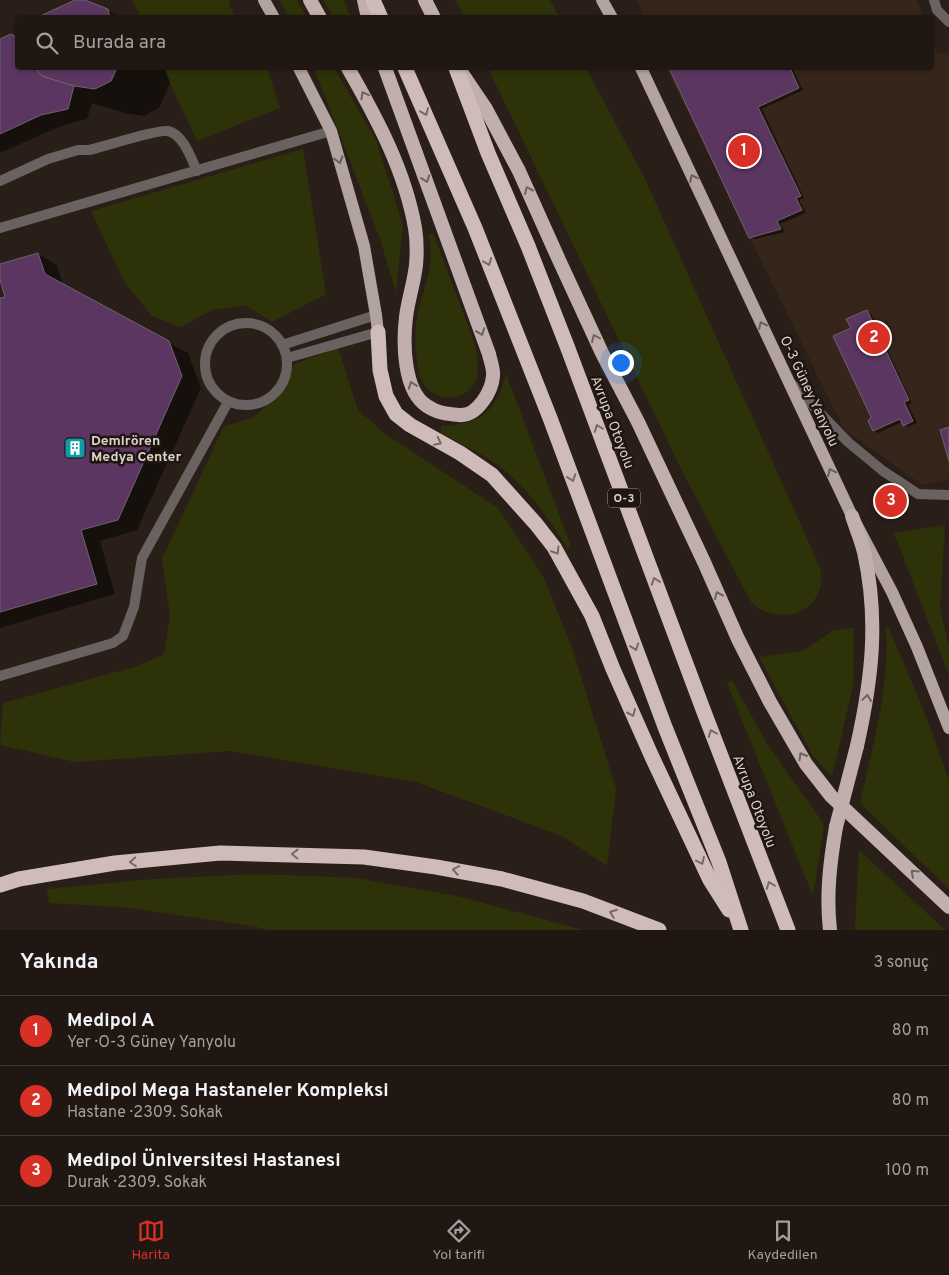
<!DOCTYPE html>
<html lang="tr">
<meta charset="utf-8">
<style>
:root{--surface:#201712;--page:#2d2420;--text:#f1f3f6;--muted:#a29f9f;--line:#3d3632;--accent:#d93025}
body{margin:0;font-family:Overpass,sans-serif;background:var(--page);color:var(--text)}
.you{position:absolute;left:620px;top:362px;width:18px;height:18px;margin:-12px;border:4px solid #fff;border-radius:50%;background:#1a73e8;box-shadow:0 0 0 8px #1a73e833}
.badge{display:grid;place-items:center;width:32px;height:32px;border-radius:50%;background:var(--accent);color:#fff;font-size:16px;font-weight:700}
.pin{position:absolute;translate:-50% -50%;border:2px solid #fff;box-shadow:0 1px 5px #0006}
.list{margin:0;padding:0;list-style:none}
h2{display:flex;justify-content:space-between;align-items:center;height:65px;margin:0;padding:0 20px;font-size:21px}
h2 small{font-size:16px;font-weight:400;color:var(--muted)}
.list li{display:grid;grid-template-columns:32px 1fr auto;gap:15px;align-items:center;box-sizing:border-box;height:70px;padding:0 20px;border-top:1px solid var(--line)}
.list b{display:block;font-size:19px;white-space:nowrap}
.list p{margin:0;font-size:16px;white-space:nowrap;color:var(--muted)}
.list em{font-size:16px;font-style:normal;color:var(--muted)}
.icon{flex:none;width:28px;height:28px;fill:none;stroke:currentColor;stroke-width:2;stroke-linecap:round;stroke-linejoin:round}
.map{position:relative;flex:none;width:949px;height:930px;overflow:hidden}
.search{position:absolute;background:var(--surface);box-shadow:0 1px 4px #0004;left:15px;right:15px;top:15px;height:55px;display:flex;align-items:center;gap:12px;box-sizing:border-box;padding:0 18px;border-radius:5px;color:var(--muted);font-size:19px}
.sheet{height:275px;background:var(--surface)}
nav{display:flex;justify-content:space-around;align-items:center;box-sizing:border-box;height:70px;border-top:1px solid var(--line);background:var(--surface);font-size:14px;color:var(--muted)}
nav a{display:grid;justify-items:center;gap:2px}
nav .on{color:var(--accent)}
.map>svg:first-child{display:block}
.built{fill:#36251a}
.green{fill:#2e3209}
.shadow{fill:#0007}
.building{fill:#5a3660;stroke:#6d636e}
.lines{fill:none;stroke-linecap:round;stroke-linejoin:round}
.service{stroke:#6a6261;stroke-width:10}
.minor{stroke:#6a6261;stroke-width:10}
.primary{stroke:#b2a2a0;stroke-width:12}
.trunk{stroke:#c0afac;stroke-width:14}
.motorway{stroke:#cfbcb8;stroke-width:15}
.trunk-bridge{stroke:#c0afac;stroke-width:14}
.oneway{stroke:#70625e}
.oneway2{stroke:#786964}
.oneway3{stroke:#6a5c58}
.labels{text-anchor:middle;stroke-width:5;stroke-linejoin:round;paint-order:stroke}
.shield{fill:#21160f;stroke:#a29993;stroke-width:1}
.shield-label{font-size:12px;font-weight:bold;fill:#d9d1cc}
.street-label{font-size:14px;fill:#d9d1cc;stroke:#21160f}
.poi-label{font-size:14px;font-weight:bold;fill:#d9d1cc;stroke:#21160f;text-anchor:start}
</style>
<div class="map">
<svg width="949" height="930" viewBox="0 0 949 930">
<rect width="100%" height="100%" fill="#2a1f18"/>
<g class="built">
<path d="M637 0H917L923 17H644Z"/>
<path d="M932 40 937 53H949V479L922 485 844 429 666 68H932Z"/>
</g>
<g class="green">
<path d="M132 0H230L229 5 235 17H140Z"/>
<path d="M279 0H297L306 17H289Z"/>
<path d="M323 0H344L350 17H334Z"/>
<path d="M455 0H550L559 17H464Z"/>
<path d="M163 68H267L280 108 197 141Z"/>
<path d="M314 68H334L376 140 403 226 396 292 380 239Z"/>
<path d="M488 68H586L645 179 815 556C817 562 821 569 821 575 823 607 792 623 764 611 759 609 755 605 751 602L681 469Z"/>
<path d="M303 149 326 294 272 322 245 305 212 310 181 327 152 316 124 281 91 211Z"/>
<path d="M433 233C442 257 451 280 460 304 467 324 479 348 478 370 477 404 427 408 419 373 416 358 414 339 416 324 419 301 431 276 431 254 431 247 429 241 429 235Z"/>
<path d="M338 348 358 410 384 433 498 508 543 576 572 648 616 789 607 866 562 836 416 782 230 751 75 762 0 745 3 703 138 666 164 654 170 616 162 559 224 426 253 418 279 394 294 364Z"/>
<path d="M506 374 571 546 567 548C549 517 519 477 489 459 473 449 457 442 441 433V426C480 425 497 411 506 374Z"/>
<path d="M945 525 940 609 949 647V675L894 533Z"/>
<path d="M888 626 927 719 949 780V889L860 803C873 744 890 688 886 627Z"/>
<path d="M854 628 853 686 832 776 813 756 759 657 803 651 834 630Z"/>
<path d="M732 680 767 744 824 824 813 896 727 683Z"/>
<path d="M859 850 945 930H855Z"/>
<path d="M256 874 357 878 461 897 583 930H268L253 926 122 907 49 903 47 889 154 879Z"/>
</g>
<g class="shadow">
<path d="M78 0 107 10 120 18H37Z"/>
<path d="M0 40 18 68H165L170 83 159 108 144 116 124 113 92 103 87 119 61 126 0 153Z"/>
<path d="M670 68H792L803 90 762 109 804 198 799 200 806 213 780 224 785 232 755 239 750 237Z"/>
<path d="M38 254 57 265 63 286 188 353 201 388 137 530 100 541 115 594 0 628V299L7 297 0 275V265Z"/>
<path d="M867 311 871 314 912 403 908 405 917 423 908 427 902 422 878 433 874 431 872 417 852 329Z"/>
</g>
<g class="building">
<path d="M75 0H85L108 9 110 18H36Z"/>
<path d="M11 34 18 38V68H35L42 76 74 86 68 109 41 115 0 134V39Z"/>
<path d="M35 68H117L111 81 95 89 74 86 42 76Z"/>
<path d="M669 68H790L799 88 758 107 801 196 796 198 802 210 777 221 781 229 749 238Z"/>
<path d="M38 253 45 274 169 341 182 376 118 520 81 530 97 584 0 612V298L5 297 0 280V264Z"/>
<path d="M867 310 909 400 904 402 913 421 903 426 900 419 873 431 868 421 871 417 833 336 851 328 846 319Z"/>
<path d="M949 427V461L940 430Z"/>
</g>
<g class="lines">
<g class="service">
<path d="M0 181 48 159 78 150H89C103 147 158 129 168 131 183 134 191 158 197 171"/>
<path d="M0 676 113 643 123 636 134 607 142 558 228 402"/>
</g>
<g class="minor">
<path d="M934 0 937 10 949 22"/>
<path d="M0 228 331 131"/>
<circle cx="246" cy="364" r="41"/>
<path d="M282 345 376 315"/>
<path d="M287 358 378 332"/>
<path d="M792 384 848 442 883 471 918 494 949 495"/>
</g>
<g class="primary">
<path d="M264 0 274 18"/>
<path d="M602 0 612 18"/>
<path d="M299 68 331 131 364 246 376 315 378 332"/>
<path d="M641 68 852 516 892 592 917 647 949 728"/>
</g>
<g class="trunk">
<path d="M310 0 320 18"/>
<path d="M364 0 368 18"/>
<path d="M425 0 434 18"/>
<path d="M348 68C376 117 405 170 415 228 417 240 417 253 416 265 414 283 408 300 406 317 403 342 403 391 427 406 437 413 447 414 459 415 477 417 492 391 493 376 494 369 490 360 489 354L385 68"/>
<path d="M461 72 486 109 519 171 559 260 602 353 638 422 704 562 738 639 770 702 806 764 831 796 949 907"/>
<path d="M852 516C856 528 861 540 864 552 879 620 872 679 857 746"/>
<path d="M830 930C826 895 830 862 836 827"/>
</g>
<g class="motorway">
<path d="M373 0 381 18"/>
<path d="M405 68 475 228 550 418 665 727 719 862 741 930"/>
<path d="M456 68 488 153 528 246 567 346 704 712 788 930"/>
<path d="M378 332 380 370 386 396 396 414 410 425 460 453 492 475 536 524 554 547 592 616 613 669 652 757 710 880 729 910"/>
<path d="M0 885 19 879 115 863 220 853 364 857 436 867 502 879 583 901 659 930"/>
</g>
<path class="trunk-bridge" d="M836 827 857 746"/>
</g>
<defs><path id="oneway-chevron" d="M-2-3.5L2.5 0L-2 3.5" fill="none" stroke-width="1.6" stroke-linecap="round" stroke-linejoin="round" transform="scale(1.25)"/></defs>
<g class="oneway">
<use href="#oneway-chevron" transform="translate(364 95) rotate(-119)"/>
<use href="#oneway-chevron" transform="translate(426 179) rotate(70)"/>
<use href="#oneway-chevron" transform="translate(528 190) rotate(-114)"/>
<use href="#oneway-chevron" transform="translate(481 332) rotate(70)"/>
<use href="#oneway-chevron" transform="translate(595 338) rotate(-115)"/>
<use href="#oneway-chevron" transform="translate(412 385) rotate(-110)"/>
<use href="#oneway-chevron" transform="translate(718 595) rotate(-114)"/>
<use href="#oneway-chevron" transform="translate(867 698) rotate(-82)"/>
<use href="#oneway-chevron" transform="translate(802 756) rotate(-120)"/>
<use href="#oneway-chevron" transform="translate(914 873) rotate(-137)"/>
</g>
<g class="oneway2">
<use href="#oneway-chevron" transform="translate(425 112) rotate(67)"/>
<use href="#oneway-chevron" transform="translate(488 262) rotate(68)"/>
<use href="#oneway-chevron" transform="translate(598 428) rotate(-111)"/>
<use href="#oneway-chevron" transform="translate(438 442) rotate(27)"/>
<use href="#oneway-chevron" transform="translate(572 478) rotate(70)"/>
<use href="#oneway-chevron" transform="translate(556 551) rotate(58)"/>
<use href="#oneway-chevron" transform="translate(655 581) rotate(-110)"/>
<use href="#oneway-chevron" transform="translate(635 647) rotate(70)"/>
<use href="#oneway-chevron" transform="translate(632 713) rotate(66)"/>
<use href="#oneway-chevron" transform="translate(712 733) rotate(-111)"/>
<use href="#oneway-chevron" transform="translate(295 854) rotate(-179)"/>
<use href="#oneway-chevron" transform="translate(701 861) rotate(65)"/>
<use href="#oneway-chevron" transform="translate(133 862) rotate(175)"/>
<use href="#oneway-chevron" transform="translate(456 870) rotate(-170)"/>
<use href="#oneway-chevron" transform="translate(770 885) rotate(-111)"/>
<use href="#oneway-chevron" transform="translate(613 913) rotate(-160)"/>
</g>
<g class="oneway3">
<use href="#oneway-chevron" transform="translate(339 160) rotate(74)"/>
<use href="#oneway-chevron" transform="translate(693 178) rotate(-115)"/>
<use href="#oneway-chevron" transform="translate(762 325) rotate(-115)"/>
<use href="#oneway-chevron" transform="translate(831 472) rotate(-115)"/>
</g>
<defs>
<g id="building-square" transform="scale(1.125)"><rect x="-9" y="-9" width="18" height="18" rx="4" fill="#0f9aa8" stroke="#21160f"/><path d="M-4-6H4V6H1V3H-1V6H-4ZM-2.5-4.3h1.7v1.8h-1.7ZM.8-4.3h1.7v1.8H.8ZM-2.5-1h1.7V.8h-1.7ZM.8-1h1.7V.8H.8Z" fill="#fff"/></g>
</defs>
<g fill-rule="evenodd">
<use href="#building-square" x="75" y="448"/>
</g>
<g class="labels">
<rect class="shield" x="608" y="488.5" width="32" height="19" rx="4"/>
<g class="shield-label">
<text x="624" y="502">O-3</text>
</g>
<g class="street-label">
<text transform="translate(810 391) rotate(65)" y="5">O-3 Güney Yanyolu</text>
<text transform="translate(613 422) rotate(69)" y="5">Avrupa Otoyolu</text>
<text transform="translate(755 801) rotate(69)" y="5">Avrupa Otoyolu</text>
</g>
<g class="poi-label">
<text x="91" y="445">Demirören<tspan x="91" dy="16">Medya Center</tspan></text>
</g>
</g>
</svg>
<div class="you"></div>
<div class="pin badge" style="left:744px;top:151px">1</div>
<div class="pin badge" style="left:874px;top:338px">2</div>
<div class="pin badge" style="left:891px;top:501px">3</div>
<div class="search"><svg class="icon" aria-label="search" viewBox="0 0 24 24"><circle cx="10" cy="10" r="6"/><path d="M15 15l6 6"/></svg>Burada ara</div>
</div>
<section class="sheet">
<h2>Yakında<small>3 sonuç</small></h2>
<ul class="list">
<li><span class="badge">1</span><div><b>Medipol A</b><p>Yer · O-3 Güney Yanyolu</p></div><em>80 m</em></li>
<li><span class="badge">2</span><div><b>Medipol Mega Hastaneler Kompleksi</b><p>Hastane · 2309. Sokak</p></div><em>80 m</em></li>
<li><span class="badge">3</span><div><b>Medipol Üniversitesi Hastanesi</b><p>Durak · 2309. Sokak</p></div><em>100 m</em></li>
</ul>
</section>
<nav>
<a class="on"><svg class="icon" aria-label="map" viewBox="0 0 24 24"><path d="M3 6l6-2 6 2 6-2v14l-6 2-6-2-6 2zM9 4v14M15 6v14"/></svg>Harita</a>
<a><svg class="icon" aria-label="directions" viewBox="0 0 24 24"><path d="M12 3l9 9-9 9-9-9zM9 14v-3h6M13 9l2 2-2 2"/></svg>Yol tarifi</a>
<a><svg class="icon" aria-label="saved" viewBox="0 0 24 24"><path d="M7 4h10v16l-5-4-5 4z"/></svg>Kaydedilen</a>
</nav>
